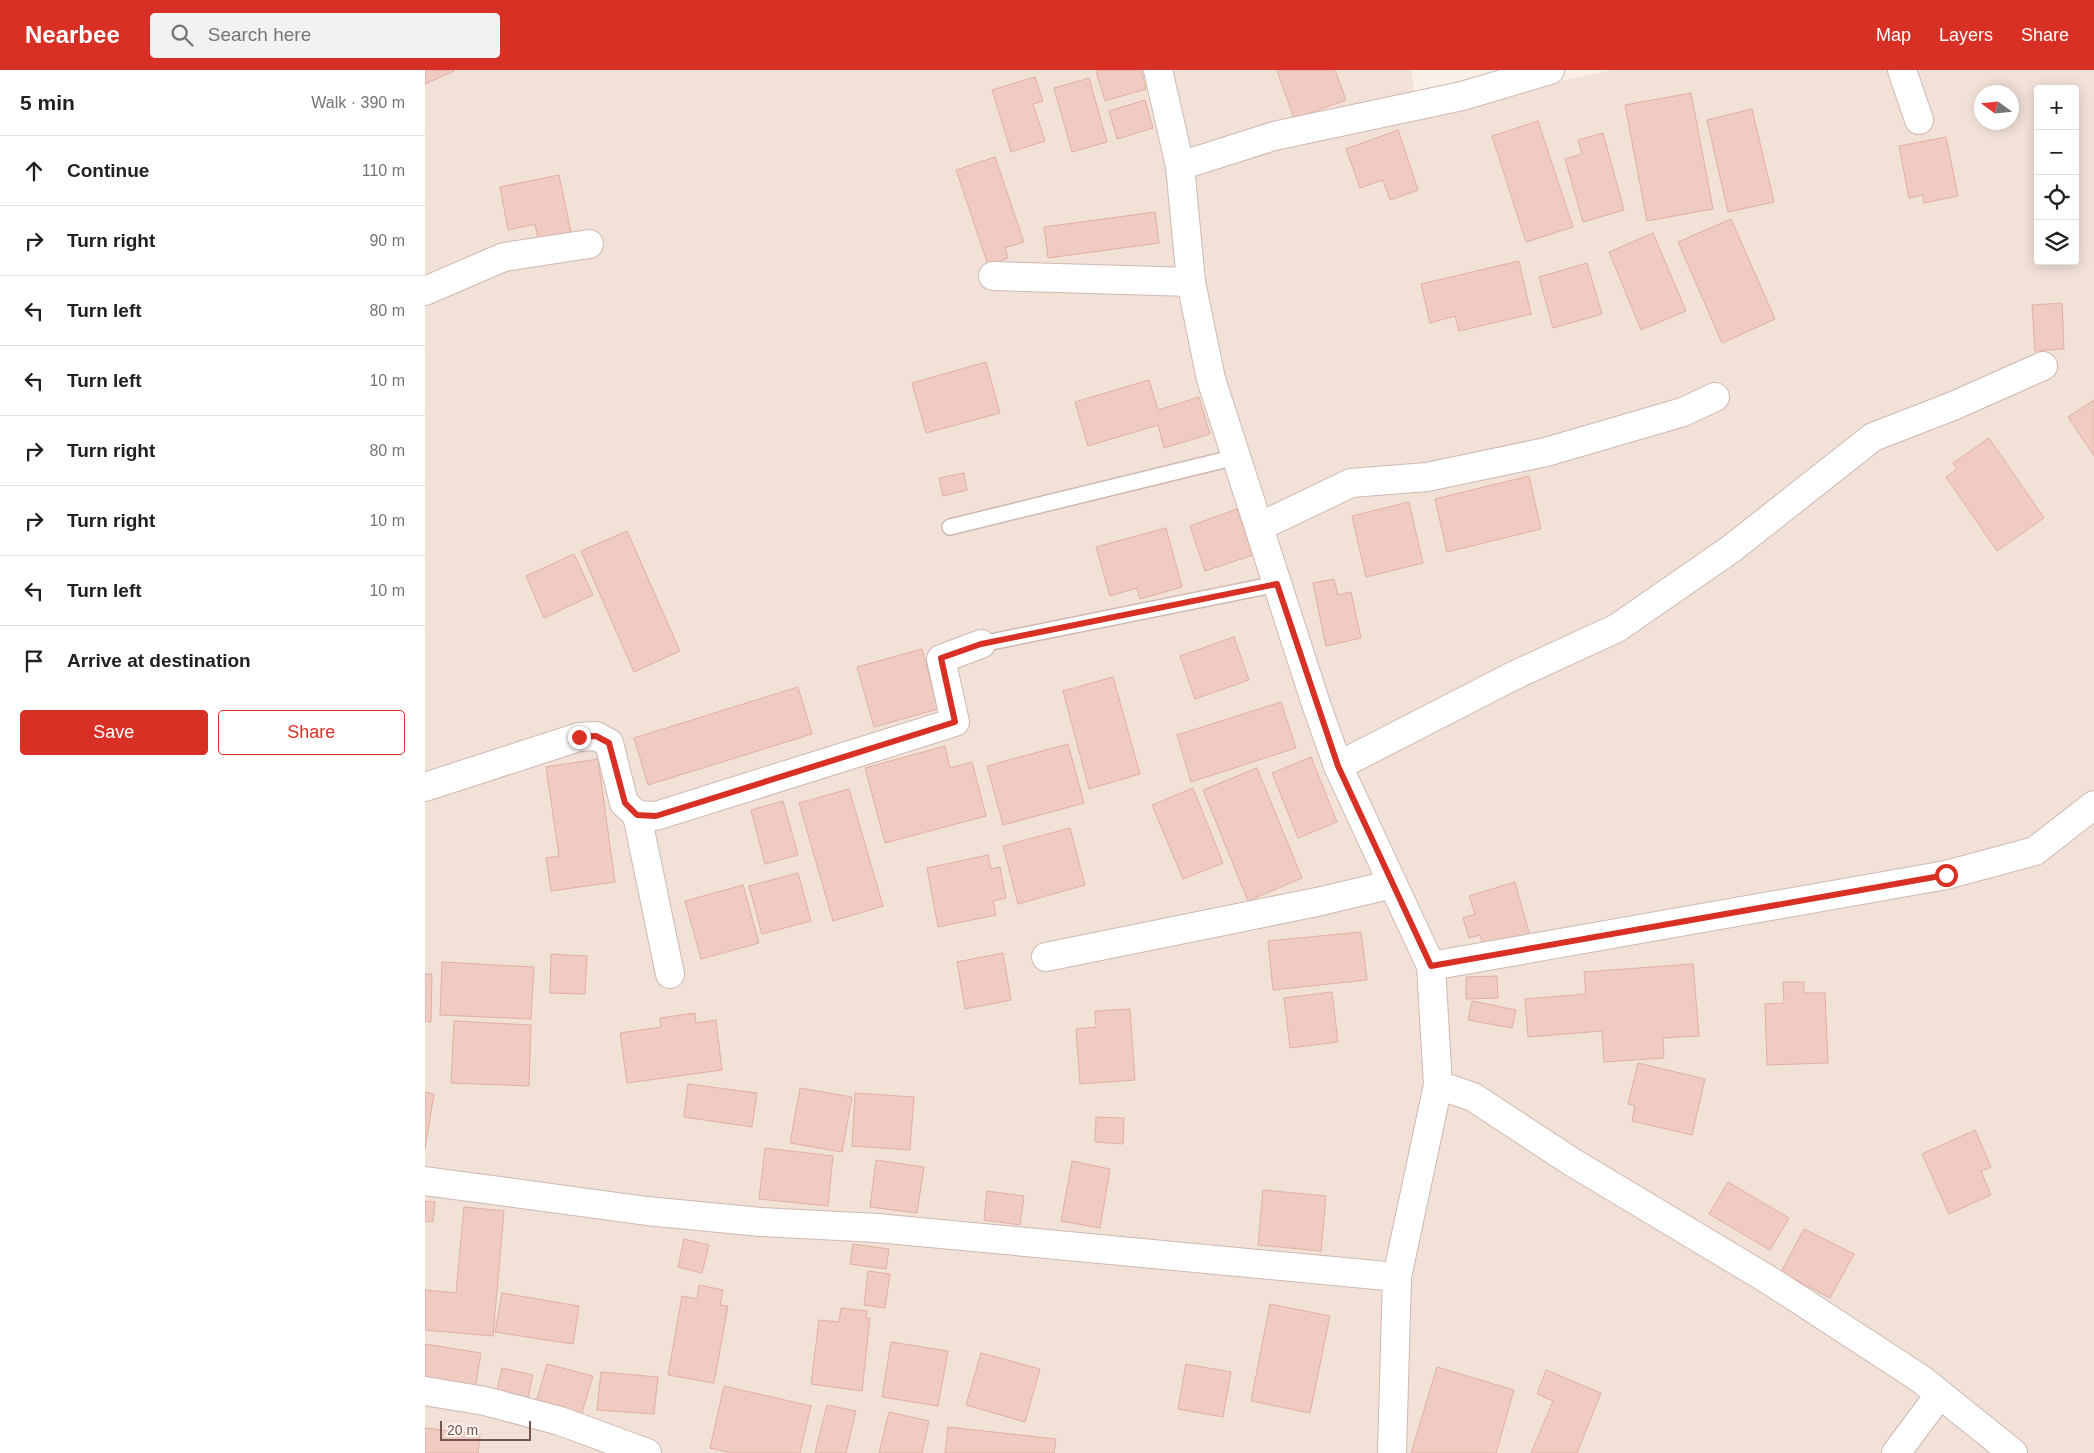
<!DOCTYPE html>
<meta charset="utf-8">
<style>
:root{--surface:#fff;--page:#f2f2f2;--text:#202124;--muted:#757577;--line:#e0e0e0;--accent:#d93025}
body{margin:0;font-family:Arial,sans-serif;background:var(--page);color:var(--text)}
.controls{position:absolute;right:15px;top:15px;display:grid;overflow:hidden;border-radius:5px;box-shadow:0 2px 12px #0003}
.controls button{width:45px;height:45px;display:grid;place-items:center;padding:0;border:0;border-bottom:1px solid var(--line);background:var(--surface);color:var(--text);font:25px sans-serif}
.compass{position:absolute;left:1549px;top:15px;width:45px;height:45px;border-radius:50%;background:var(--surface);box-shadow:0 2px 12px #0003;rotate:285deg}
.scale{position:absolute;left:15px;bottom:12px;width:91px;box-sizing:border-box;padding-left:5px;border:2px solid #73544e;border-top:0;font-size:14px;line-height:18px;white-space:nowrap;color:#73544e;-webkit-text-stroke:4px #fef5ee;paint-order:stroke}
.stop{position:absolute;width:15px;height:15px;margin:-11px;border:4px solid #d93025;border-radius:50%;background:#fff}
.stop.end{background:#d93025;border-color:#fff;box-shadow:0 1px 5px #0008}
.list{margin:0;padding:0;list-style:none}
h2{display:flex;justify-content:space-between;align-items:center;height:65px;margin:0;padding:0 20px;font-size:21px}
h2 small{font-size:16px;font-weight:400;color:var(--muted)}
.list li{display:grid;grid-template-columns:32px 1fr auto;gap:15px;align-items:center;box-sizing:border-box;height:70px;padding:0 20px;border-top:1px solid var(--line)}
.list b{display:block;font-size:19px;white-space:nowrap}
.list em{font-size:16px;font-style:normal;color:var(--muted)}
.actions{display:flex;gap:10px;padding:15px 20px}
.actions a{flex:1;padding:11px 0;border:1px solid var(--accent);border-radius:5px;text-align:center;font-size:18px;color:var(--accent)}
.actions .main{background:var(--accent);color:#fff}
.icon{flex:none;width:28px;height:28px;fill:none;stroke:currentColor;stroke-width:2;stroke-linecap:round;stroke-linejoin:round}
.map{position:relative;flex:none;width:1669px;height:1383px;overflow:hidden}
header{display:flex;align-items:center;gap:30px;box-sizing:border-box;height:70px;padding:0 25px;background:var(--accent);color:#fff}
header strong{font-size:24px}
nav{display:flex;gap:28px;margin-inline-start:auto;font-size:18px}
.search{width:350px;height:45px;background:var(--page);display:flex;align-items:center;gap:12px;box-sizing:border-box;padding:0 18px;border-radius:5px;color:var(--muted);font-size:19px}
main{display:flex}
aside{flex:1;background:var(--surface)}
.map>svg:first-child{display:block}
.residential{fill:#f2e1d7;fill-rule:evenodd}
.building{fill:#efcbc2;stroke:#e0afa3}
.lines{fill:none;stroke-linecap:round;stroke-linejoin:round}
.service-casing{stroke:#ceb9b2;stroke-width:18}
.minor-casing{stroke:#ceb9b2;stroke-width:30}
.service{stroke:#fff;stroke-width:15}
.minor{stroke:#fff;stroke-width:28}
.route{stroke:#d93025;stroke-width:6}
</style>
<header>
<strong>Nearbee</strong>
<div class="search"><svg class="icon" aria-label="search" viewBox="0 0 24 24"><circle cx="10" cy="10" r="6"/><path d="M15 15l6 6"/></svg>Search here</div>
<nav><a>Map</a><a>Layers</a><a>Share</a></nav>
</header>
<main>
<aside>
<h2>5 min<small>Walk · 390 m</small></h2>
<ul class="list">
<li><svg class="icon" aria-label="ahead" viewBox="0 0 24 24"><path d="M12 20V5M6 11l6-6 6 6"/></svg><div><b>Continue</b></div><em>110 m</em></li>
<li><svg class="icon" aria-label="right" viewBox="0 0 24 24"><path d="M7 20v-9h11M14 6l5 5-5 5"/></svg><div><b>Turn right</b></div><em>90 m</em></li>
<li><svg class="icon" aria-label="left" viewBox="0 0 24 24"><path d="M17 20v-9H6M10 6l-5 5 5 5"/></svg><div><b>Turn left</b></div><em>80 m</em></li>
<li><svg class="icon" aria-label="left" viewBox="0 0 24 24"><path d="M17 20v-9H6M10 6l-5 5 5 5"/></svg><div><b>Turn left</b></div><em>10 m</em></li>
<li><svg class="icon" aria-label="right" viewBox="0 0 24 24"><path d="M7 20v-9h11M14 6l5 5-5 5"/></svg><div><b>Turn right</b></div><em>80 m</em></li>
<li><svg class="icon" aria-label="right" viewBox="0 0 24 24"><path d="M7 20v-9h11M14 6l5 5-5 5"/></svg><div><b>Turn right</b></div><em>10 m</em></li>
<li><svg class="icon" aria-label="left" viewBox="0 0 24 24"><path d="M17 20v-9H6M10 6l-5 5 5 5"/></svg><div><b>Turn left</b></div><em>10 m</em></li>
<li><svg class="icon" aria-label="arrive" viewBox="0 0 24 24"><path d="M6 21V4h12l-3 4 3 4H6"/></svg><div><b>Arrive at destination</b></div></li>
</ul>
<div class="actions"><a class="main">Save</a><a>Share</a></div>
</aside>
<div class="map">
<svg width="1669" height="1383" viewBox="0 0 1669 1383">
<rect width="100%" height="100%" fill="#fbf0e8"/>
<path class="residential" d="M0 0H986L993 44 1185 0H1669V1383H0ZM1613 19H1650V191H1613ZM1556 22H1586V52H1556Z"/>
<g class="building">
<path d="M0 0H28L29 1 0 14Z"/>
<path d="M676 0H716L721 19 680 31 671 1Z"/>
<path d="M852 0H910L921 30 869 49Z"/>
<path d="M610 7 618 31 608 34 620 71 586 82 567 20Z"/>
<path d="M664 8 682 72 647 82 629 18Z"/>
<path d="M1266 23 1288 139 1222 151 1200 35Z"/>
<path d="M720 30 728 58 692 69 684 41Z"/>
<path d="M1327 39 1349 132 1303 142 1282 50Z"/>
<path d="M1113 51 1148 157 1101 172 1067 66Z"/>
<path d="M973 60 993 120 965 130 958 110 935 118 921 79Z"/>
<path d="M1178 63 1199 140 1158 152 1140 89 1157 84 1153 70Z"/>
<path d="M1521 67 1533 126 1499 133 1498 125 1484 128 1474 76Z"/>
<path d="M570 87 599 172 580 178 583 188 563 195 531 100Z"/>
<path d="M134 105 146 162 113 169 110 154 83 160 75 117Z"/>
<path d="M730 142 734 173 623 188 619 157Z"/>
<path d="M1306 149 1350 249 1297 273 1253 172Z"/>
<path d="M1228 163 1261 241 1216 260 1184 182Z"/>
<path d="M1094 191 1106 244 1034 261 1030 246 1005 253 996 214Z"/>
<path d="M1162 193 1177 244 1128 258 1114 207Z"/>
<path d="M1637 233 1639 279 1610 281 1607 235Z"/>
<path d="M561 292 575 343 501 363 487 313Z"/>
<path d="M724 310 733 340 774 327 785 364 739 378 733 355 663 376 650 332Z"/>
<path d="M1669 330V386L1643 347Z"/>
<path d="M1564 368 1619 448 1572 481 1521 407 1532 399 1528 393Z"/>
<path d="M539 403 542 420 518 426 514 408Z"/>
<path d="M1104 406 1116 459 1022 482 1010 429Z"/>
<path d="M984 432 998 493 941 507 927 446Z"/>
<path d="M812 439 828 485 780 501 765 456Z"/>
<path d="M741 458 757 517 715 529 712 518 685 526 671 477Z"/>
<path d="M202 461 255 581 209 602 156 481Z"/>
<path d="M149 484 168 525 119 548 101 506Z"/>
<path d="M909 509 913 525 926 522 936 568 901 576 888 513Z"/>
<path d="M809 567 824 610 770 629 755 586Z"/>
<path d="M497 579 513 639 449 657 432 597Z"/>
<path d="M688 607 715 704 664 719 638 621Z"/>
<path d="M373 617 387 664 223 715 209 668Z"/>
<path d="M856 632 871 678 766 712 752 665Z"/>
<path d="M643 674 659 733 578 755 562 696Z"/>
<path d="M520 676 525 698 547 692 561 746 460 773 440 698Z"/>
<path d="M886 687 912 752 873 768 847 703Z"/>
<path d="M173 689 190 812 126 821 121 788 134 786 121 697Z"/>
<path d="M832 698 877 808 823 831 778 720Z"/>
<path d="M768 718 798 793 758 809 727 735Z"/>
<path d="M424 719 458 836 408 851 374 733Z"/>
<path d="M358 731 373 785 340 794 326 740Z"/>
<path d="M645 758 660 815 593 834 578 776Z"/>
<path d="M563 785 566 799 575 797 581 828 568 831 571 845 513 857 502 798Z"/>
<path d="M373 803 386 851 337 864 324 816Z"/>
<path d="M1090 812 1106 870 1083 877 1081 868 1058 875 1055 865 1044 868 1038 848 1050 844 1044 826Z"/>
<path d="M318 815 334 873 276 889 260 831Z"/>
<path d="M936 862 942 910 848 920 843 871Z"/>
<path d="M578 883 586 930 540 939 532 892Z"/>
<path d="M126 884 162 886 160 924 125 923Z"/>
<path d="M17 892 109 897 106 949 15 945Z"/>
<path d="M1268 894 1274 966 1238 968 1239 988 1179 992 1177 961 1103 967 1100 929 1161 924 1159 902Z"/>
<path d="M0 904H7L6 952 0 951Z"/>
<path d="M1072 906 1073 928 1041 929V907Z"/>
<path d="M1358 912H1379V923H1400L1403 993 1342 995 1340 934 1359 933Z"/>
<path d="M907 922 913 972 865 978 859 928Z"/>
<path d="M1047 931 1091 940 1087 958 1043 950Z"/>
<path d="M705 939 710 1010 655 1014 651 959 671 957 670 941Z"/>
<path d="M270 943 271 953 291 950 297 1000 202 1013 195 963 236 957 235 948Z"/>
<path d="M29 951 106 955 104 1016 26 1013Z"/>
<path d="M1213 993 1280 1009 1267 1065 1207 1051 1210 1036 1203 1034Z"/>
<path d="M263 1014 332 1023 327 1057 259 1047Z"/>
<path d="M375 1018 427 1027 417 1082 365 1073Z"/>
<path d="M0 1022 9 1024 0 1079Z"/>
<path d="M430 1023 489 1027 485 1080 427 1076Z"/>
<path d="M671 1047 699 1048 698 1074 670 1072Z"/>
<path d="M1550 1060 1566 1097 1556 1101 1566 1125 1524 1144 1497 1084Z"/>
<path d="M340 1078 408 1086 403 1136 334 1129Z"/>
<path d="M451 1090 499 1097 492 1143 445 1137Z"/>
<path d="M647 1091 685 1099 675 1158 636 1151Z"/>
<path d="M1303 1112 1364 1148 1345 1180 1284 1144Z"/>
<path d="M838 1120 901 1126 896 1181 833 1175Z"/>
<path d="M562 1121 599 1126 595 1155 559 1150Z"/>
<path d="M0 1131 10 1132 8 1152 0 1151Z"/>
<path d="M39 1137 79 1141 68 1266 0 1260V1220L31 1223Z"/>
<path d="M1379 1159 1429 1184 1405 1228 1356 1202Z"/>
<path d="M259 1169 284 1175 277 1203 253 1197Z"/>
<path d="M428 1174 464 1179 461 1199 425 1194Z"/>
<path d="M443 1201 465 1204 460 1238 439 1235Z"/>
<path d="M274 1215 298 1220 295 1235 303 1236 289 1313 243 1305 257 1226 272 1229Z"/>
<path d="M77 1223 154 1236 148 1274 70 1262Z"/>
<path d="M845 1234 905 1246 885 1343 826 1331Z"/>
<path d="M416 1238 442 1241 441 1248H445L437 1321 386 1314 394 1250 414 1252Z"/>
<path d="M466 1272 523 1281 513 1336 457 1327Z"/>
<path d="M0 1274 56 1283 50 1319 0 1311Z"/>
<path d="M556 1283 615 1299 600 1352 541 1335Z"/>
<path d="M122 1294 168 1306 156 1346 111 1333Z"/>
<path d="M761 1294 806 1302 798 1347 753 1339Z"/>
<path d="M1012 1297 1089 1320 1071 1383H986Z"/>
<path d="M77 1298 108 1305 102 1331 71 1324Z"/>
<path d="M1121 1300 1176 1323 1152 1383H1106L1128 1331 1112 1324Z"/>
<path d="M176 1302 233 1307 229 1344 172 1340Z"/>
<path d="M299 1316 386 1336 375 1383H307L285 1378Z"/>
<path d="M402 1335 431 1341 421 1383H390Z"/>
<path d="M464 1342 504 1351 497 1383H454Z"/>
<path d="M523 1357 631 1369 629 1383H520Z"/>
<path d="M0 1358 55 1364 53 1383H0Z"/>
</g>
<g class="lines">
<g class="service-casing">
<g id="service">
<path d="M525 457 811 387"/>
<path d="M556 574 852 514"/>
</g>
</g>
<g class="minor-casing">
<g id="minor">
<path d="M733 0 755 96 766 212 786 309 891 634 913 696 1006 896 1013 1015 972 1207 967 1383"/>
<path d="M1477 0 1494 50"/>
<path d="M755 96 849 66 1037 26 1125 0"/>
<path d="M568 206 766 212"/>
<path d="M0 221 79 187 164 174"/>
<path d="M834 457 926 413 1002 407 1121 382 1258 342 1290 327"/>
<path d="M913 696 1088 606 1192 558 1306 479 1448 367 1528 336 1618 296"/>
<path d="M0 717 154 667 171 666 184 673 199 733 212 745 231 746 530 652 516 589 556 574"/>
<path d="M212 745 245 904"/>
<path d="M621 887 892 832 968 814"/>
<path d="M1006 896 1521 805 1610 781 1669 735"/>
<path d="M1013 1015 1048 1027 1147 1092 1347 1212 1496 1309 1588 1383"/>
<path d="M0 1111 222 1141 336 1152 452 1158 972 1207"/>
<path d="M0 1321 60 1331 135 1351 222 1383"/>
<path d="M1471 1383 1515 1324"/>
</g>
</g>
<use href="#service" class="service"/>
<use href="#minor" class="minor"/>
</g>
<g class="lines">
<path class="route" d="M154 667 171 666 184 673 200 733 212 745 231 746 530 652 516 588 556 574 852 514 913 696 1006 896 1521 805"/>
</g>
</svg>
<div class="controls">
<button>+</button>
<button>−</button>
<button><svg class="icon" aria-label="locate" viewBox="0 0 24 24"><circle cx="12" cy="12" r="6"/><path d="M12 2v4M12 18v4M2 12h4M18 12h4"/></svg></button>
<button><svg class="icon" aria-label="layers" viewBox="0 0 24 24"><path d="M12 4l9 5-9 5-9-5zM3 14l9 5 9-5"/></svg></button>
</div>
<svg class="compass" viewBox="-18 -18 36 36"><path d="M0-13l5 13h-10z" fill="#e53935"/><path d="M0 13l5-13h-10z" fill="#757577"/></svg>
<div class="scale">20 m</div>
<div class="stop" style="left:1521px;top:805px"></div>
<div class="stop end" style="left:154px;top:667px"></div>
</div>
</main>
